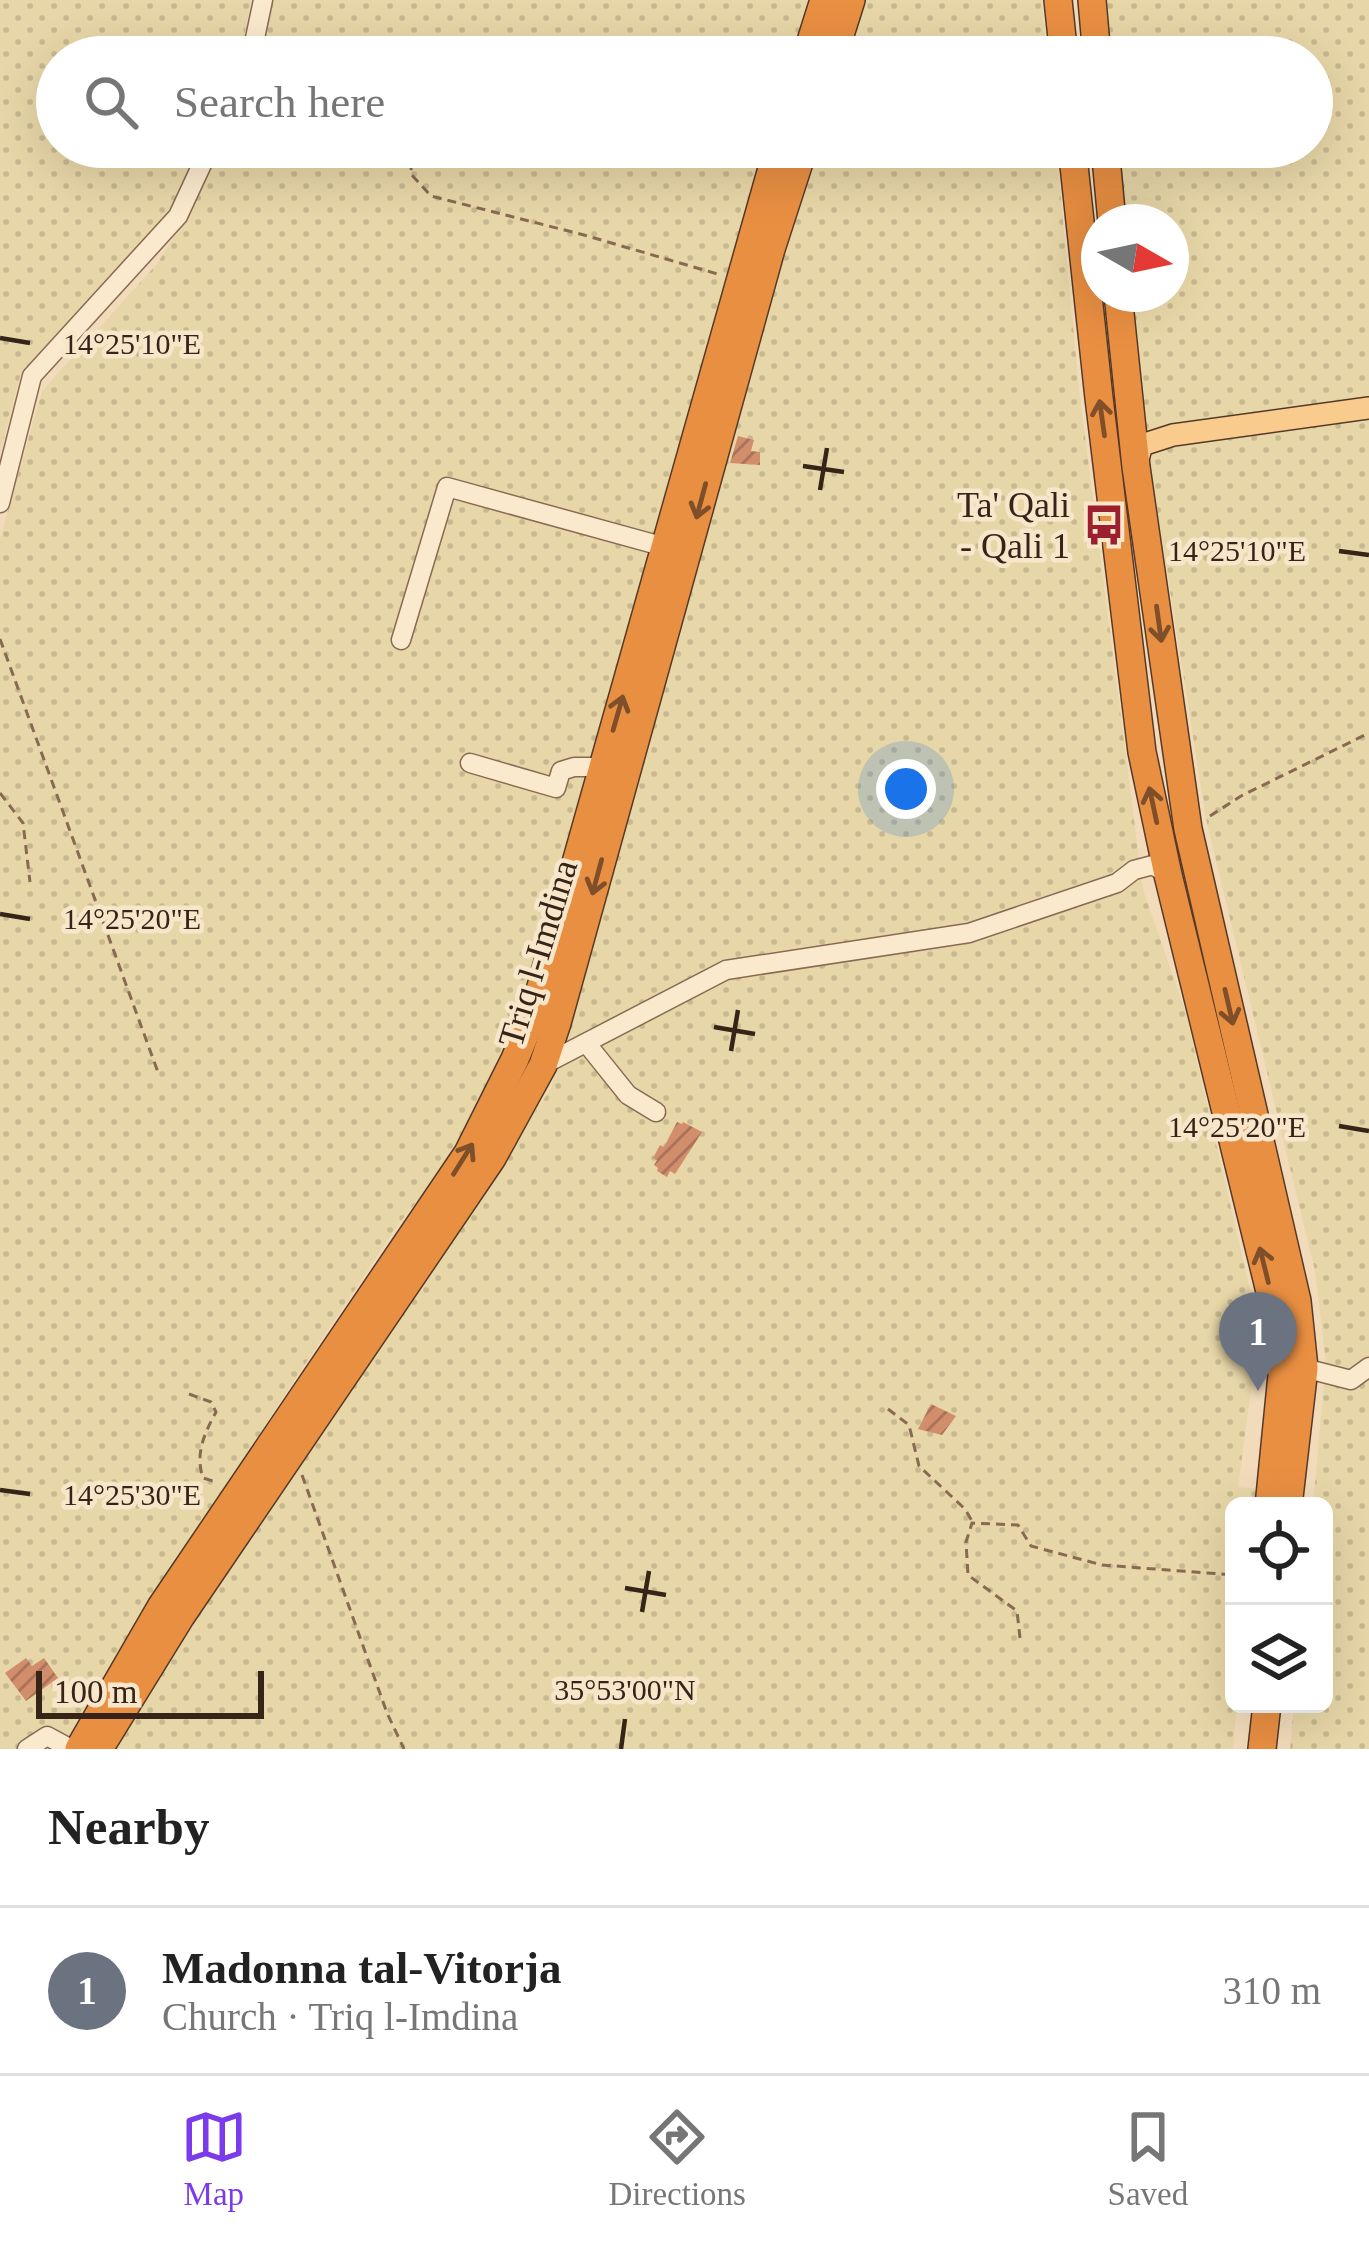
<!DOCTYPE html>
<meta charset="utf-8">
<style>
:root{--surface:#fff;--page:#f2f2f2;--text:#222;--muted:#767676;--line:#e0e0e0;--accent:#7c3aed}
body{margin:0;font-family:Georgia,serif;background:var(--page);color:var(--text)}
.controls{position:absolute;right:36px;bottom:36px;display:grid;overflow:hidden;border-radius:18px;box-shadow:0 12px 48px #0002}
.controls button{width:108px;height:108px;display:grid;place-items:center;padding:0;border:0;border-bottom:3px solid var(--line);background:var(--surface);color:var(--text);font:60px sans-serif}
.compass{position:absolute;left:1081px;top:204px;width:108px;height:108px;border-radius:50%;background:var(--surface);box-shadow:0 12px 48px #0002;rotate:99deg}
.scale{position:absolute;left:36px;bottom:30px;width:228px;box-sizing:border-box;padding-left:12px;border:6px solid #362419;border-top:0;font-size:33px;line-height:42px;white-space:nowrap;color:#362419;-webkit-text-stroke:9px #f8e6ca;paint-order:stroke}
.you{position:absolute;left:906px;top:789px;width:42px;height:42px;margin:-30px;border:9px solid #fff;border-radius:50%;background:#1a73e8;box-shadow:0 0 0 18px #1a73e833}
.badge{display:grid;place-items:center;width:78px;height:78px;border-radius:50%;background:var(--accent);color:#fff;font-size:39px;font-weight:700}
.pin{position:absolute;translate:-50% -99px;filter:drop-shadow(0 3px 6px #0008)}
.pin::after{content:'';position:absolute;top:63px;width:42px;height:36px;background:inherit;clip-path:polygon(0 0,100% 0,50% 100%)}
.list{margin:0;padding:0;list-style:none}
h2{display:flex;justify-content:space-between;align-items:center;height:156px;margin:0;padding:0 48px;font-size:51px}
h2 small{font-size:39px;font-weight:400;color:var(--muted)}
.list li{display:grid;grid-template-columns:78px 1fr auto;gap:36px;align-items:center;box-sizing:border-box;height:168px;padding:0 48px;border-top:3px solid var(--line)}
.list b{display:block;font-size:45px;white-space:nowrap}
.list p{margin:0;font-size:39px;white-space:nowrap;color:var(--muted)}
.list em{font-size:39px;font-style:normal;color:var(--muted)}
.icon{flex:none;width:66px;height:66px;fill:none;stroke:currentColor;stroke-width:2;stroke-linecap:round;stroke-linejoin:round}
.map{position:relative;flex:none;width:1369px;height:1749px;overflow:hidden}
.search{position:absolute;background:var(--surface);box-shadow:0 12px 48px #0002;left:36px;right:36px;top:36px;height:132px;display:flex;align-items:center;gap:30px;box-sizing:border-box;padding:0 42px;border-radius:66px;color:var(--muted);font-size:45px}
.sheet{height:324px;background:var(--surface)}
nav{display:flex;justify-content:space-around;align-items:center;box-sizing:border-box;height:168px;border-top:3px solid var(--line);background:var(--surface);font-size:33px;color:var(--muted)}
nav a{display:grid;justify-items:center;gap:6px}
nav .on{color:var(--accent)}
.map>svg:first-child{display:block}
.farmland{fill:url(#farmland-dots)}
.building{fill:url(#building-hatch)}
.lines{fill:none;stroke-linecap:round;stroke-linejoin:round}
.minor-casing{stroke:#886a53;stroke-width:21}
.major-casing{stroke:#553928;stroke-width:24}
.highway-casing{stroke:#553928;stroke-width:30}
.path{stroke:#886a53;stroke-width:3;stroke-dasharray:9 6;stroke-linecap:butt}
.minor{stroke:#fbe9cd;stroke-width:18}
.major{stroke:#f9cc8d;stroke-width:21}
.highway{stroke:#e98f42;stroke-width:27}
.oneway{stroke:#7e4f29}
.ticks{fill:none;stroke:#362419;stroke-width:4.5}
.labels{text-anchor:middle;stroke-width:9;stroke-linejoin:round;paint-order:stroke}
.poi-label{font-size:36px;fill:#362419;stroke:#f8e6ca;text-anchor:end}
.street-label{font-size:36px;fill:#362419;stroke:#f8e6ca}
.ticks-label{font-size:30px;text-anchor:middle;fill:#362419;stroke:#f8e6ca;stroke-width:9;stroke-linejoin:round;paint-order:stroke}
</style>
<div class="map">
<svg width="1369" height="1749" viewBox="0 0 1369 1749">
<defs>
<pattern id="farmland-dots" width="8" height="8" patternUnits="userSpaceOnUse" patternTransform="scale(3)"><rect width="8" height="8" fill="#e7d6a7"/><path d="M2 2h.1M6 6h.1" fill="none" stroke="#c7b88f" stroke-width="1.8" stroke-linecap="round"/></pattern>
<pattern id="building-hatch" width="6" height="6" patternUnits="userSpaceOnUse" patternTransform="scale(3)"><rect width="6" height="6" fill="#d28d6c"/><path d="M-1 1l2-2M0 6l6-6M5 7l2-2" fill="none" stroke="#ab7358"/></pattern>
</defs>
<rect width="100%" height="100%" fill="#f1dbba"/>
<g class="farmland">
<path d="M0 0H251L243 42 237 57H57V147H199L172 211 20 376 0 453Z"/>
<path d="M272 0H810L793 57H262Z"/>
<path d="M863 0H1042L1047 57H845Z"/>
<path d="M1106 0H1369V1749H1290L1294 1704H1324V1506H1313L1326 1362 1315 1271 1206 819 1150 463 1131 294H1171V222H1123L1116 147H1312V57H1110Z"/>
<path d="M220 147H767L659 513 581 803 524 998 485 1089 445 1167 397 1226 274 1411 64 1749H0V539L42 391 157 264 192 208Z"/>
<path d="M815 147H1056L1079 389 1143 890 1185 1010 1269 1371 1254 1368 1238 1487 1260 1489 1258 1506H1234V1704H1237L1233 1749H114L147 1691 552 1087 556 1052Z"/>
</g>
<g class="building">
<path d="M738 436 754 440 751 451 760 452V465L730 463Z"/>
<path d="M677 1122 682 1124 683 1122 702 1132 675 1174 670 1171 667 1177 657 1171 658 1168 654 1165 657 1160 653 1158 660 1145 664 1147Z"/>
<path d="M931 1404 956 1416 942 1435 918 1429Z"/>
<path d="M26 1658 32 1666 44 1658 58 1678 26 1701 5 1673Z"/>
</g>
<g class="lines">
<g class="minor-casing">
<g id="minor">
<path d="M251 57 263 0"/>
<path d="M0 503 32 376 178 216 210 147"/>
<path d="M401 640 447 487 665 547"/>
<path d="M470 763 556 788 561 771 574 767H603"/>
<path d="M587 1044 628 1095 656 1112"/>
<path d="M543 1065 726 970 969 933 1117 883 1134 870 1153 865 1168 875"/>
<path d="M1304 1368 1351 1380 1369 1367"/>
<path d="M27 1749 47 1736 71 1749"/>
</g>
</g>
<g class="major-casing">
<path id="major" d="M1136 466 1142 445 1173 435 1369 408"/>
</g>
<g class="highway-casing">
<g id="highway">
<path d="M1058 0 1064 57"/>
<path d="M1092 0 1097 57"/>
<path d="M806 57 824 0"/>
<path d="M833 57 851 0"/>
<path d="M1072 147 1099 398 1142 752 1168 875 1274 1308 1282 1375 1269 1506"/>
<path d="M1105 147 1112 222"/>
<path d="M1118 294 1136 467 1188 829 1297 1301 1304 1368 1288 1506"/>
<path d="M79 1749 161 1607 468 1153 515 1059 533 1015 778 147"/>
<path d="M99 1749 181 1616 492 1158 543 1065 557 1023 771 249 804 147"/>
<path d="M1262 1749 1267 1704"/>
</g>
</g>
<g class="path">
<path d="M417 147 410 173 431 196 584 235 721 275"/>
<path d="M0 639 159 1075"/>
<path d="M0 793 23 823 30 882"/>
<path d="M1210 816 1241 796 1369 733"/>
<path d="M189 1394 211 1402 216 1412C204 1434 195 1454 203 1478L216 1482"/>
<path d="M888 1409 909 1425 919 1466 965 1509 972 1521"/>
<path d="M302 1475 387 1713 404 1749"/>
<path d="M1020 1638 1017 1611 968 1575 966 1542 972 1523 1018 1525 1031 1546 1102 1565 1234 1575"/>
</g>
<use href="#minor" class="minor"/>
<use href="#major" class="major"/>
<use href="#highway" class="highway"/>
</g>
<defs><path id="oneway-shaft" d="M-6 0H5M1.5-3L5.5 0L1.5 3" fill="none" stroke-width="1.6" stroke-linecap="round" stroke-linejoin="round" transform="scale(3)"/></defs>
<g class="oneway">
<use href="#oneway-shaft" transform="translate(1102 418) rotate(-98)"/>
<use href="#oneway-shaft" transform="translate(701 501) rotate(105)"/>
<use href="#oneway-shaft" transform="translate(1159 624) rotate(82)"/>
<use href="#oneway-shaft" transform="translate(618 713) rotate(-74)"/>
<use href="#oneway-shaft" transform="translate(1153 805) rotate(-102)"/>
<use href="#oneway-shaft" transform="translate(597 877) rotate(105)"/>
<use href="#oneway-shaft" transform="translate(1229 1007) rotate(77)"/>
<use href="#oneway-shaft" transform="translate(463 1159) rotate(-58)"/>
<use href="#oneway-shaft" transform="translate(1264 1265) rotate(-104)"/>
</g>
<path class="ticks" d="M0 338 30 343M803 466 844 472M820 490 827 448M1339 551 1369 555M0 914 30 919M714 1027 755 1034M731 1051 738 1010M1339 1126 1369 1131M0 1490 30 1494M625 1588 666 1595M642 1612 649 1571M621 1749 625 1719"/>
<defs>
<g id="bus-bare" transform="scale(3.24)"><path d="M-5-6H5V4H4V6H2V4H-2V6H-4V4H-5ZM-3.5-4V0h7V-4ZM-3.5 1.2v1.5H-2V1.2ZM2 1.2v1.5H3.5V1.2Z" fill="#9b1f2c" stroke="#f8e6ca" stroke-width="2.5" paint-order="stroke"/></g>
</defs>
<g fill-rule="evenodd">
<use href="#bus-bare" x="1104" y="525"/>
</g>
<g class="labels">
<g class="poi-label">
<text x="1070" y="517">Ta' Qali<tspan x="1070" dy="41">- Qali 1</tspan></text>
</g>
<g class="street-label">
<text transform="translate(537 953) rotate(-73)" y="13">Triq l-Imdina</text>
</g>
</g>
<g class="ticks-label">
<text x="132" y="354">14°25'10"E</text>
<text x="1237" y="561">14°25'10"E</text>
<text x="132" y="929">14°25'20"E</text>
<text x="1237" y="1137">14°25'20"E</text>
<text x="132" y="1505">14°25'30"E</text>
<text x="625" y="1700">35°53'00"N</text>
</g>
</svg>
<div class="controls">
<button><svg class="icon" aria-label="locate" viewBox="0 0 24 24"><circle cx="12" cy="12" r="6"/><path d="M12 2v4M12 18v4M2 12h4M18 12h4"/></svg></button>
<button><svg class="icon" aria-label="layers" viewBox="0 0 24 24"><path d="M12 4l9 5-9 5-9-5zM3 14l9 5 9-5"/></svg></button>
</div>
<svg class="compass" viewBox="-18 -18 36 36"><path d="M0-13l5 13h-10z" fill="#e53935"/><path d="M0 13l5-13h-10z" fill="#767676"/></svg>
<div class="scale">100 m</div>
<div class="you"></div>
<div class="pin badge" style="left:1258px;top:1391px;background:#6b7280">1</div>
<div class="search"><svg class="icon" aria-label="search" viewBox="0 0 24 24"><circle cx="10" cy="10" r="6"/><path d="M15 15l6 6"/></svg>Search here</div>
</div>
<section class="sheet">
<h2>Nearby<small></small></h2>
<ul class="list">
<li><span class="badge" style="background:#6b7280">1</span><div><b>Madonna tal-Vitorja</b><p>Church · Triq l-Imdina</p></div><em>310 m</em></li>
</ul>
</section>
<nav>
<a class="on"><svg class="icon" aria-label="map" viewBox="0 0 24 24"><path d="M3 6l6-2 6 2 6-2v14l-6 2-6-2-6 2zM9 4v14M15 6v14"/></svg>Map</a>
<a><svg class="icon" aria-label="directions" viewBox="0 0 24 24"><path d="M12 3l9 9-9 9-9-9zM9 14v-3h6M13 9l2 2-2 2"/></svg>Directions</a>
<a><svg class="icon" aria-label="saved" viewBox="0 0 24 24"><path d="M7 4h10v16l-5-4-5 4z"/></svg>Saved</a>
</nav>
